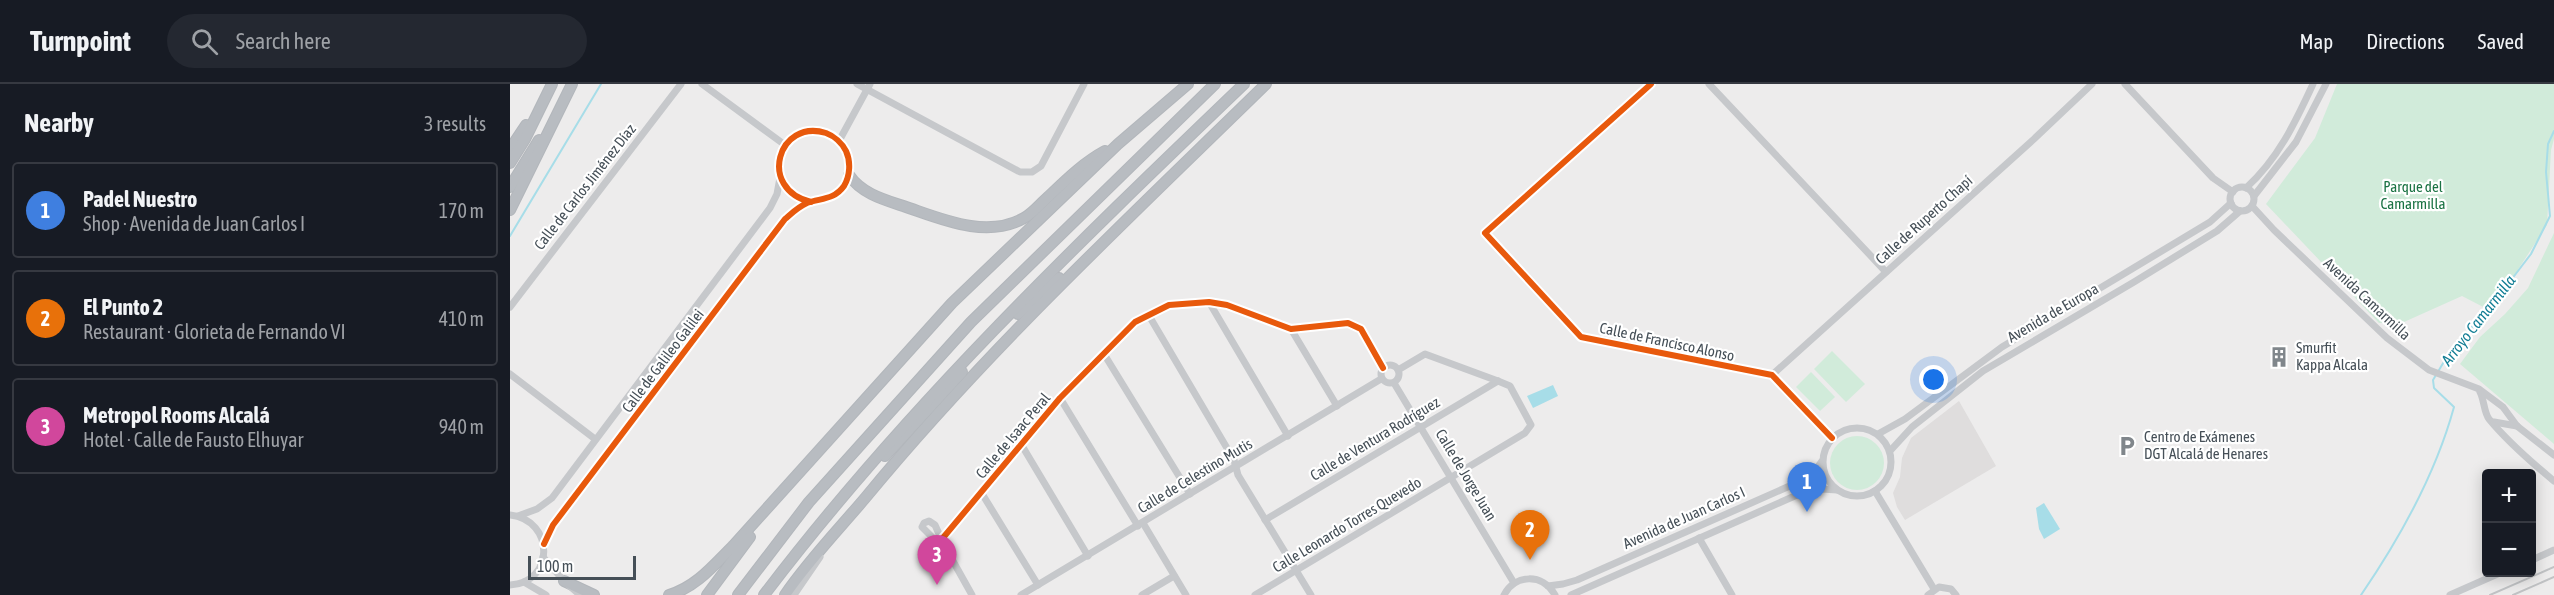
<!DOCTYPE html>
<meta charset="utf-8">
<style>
:root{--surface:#171b24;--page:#242831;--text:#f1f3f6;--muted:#9ea1a6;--line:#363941;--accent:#80868b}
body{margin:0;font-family:"Asap Condensed",sans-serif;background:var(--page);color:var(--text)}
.controls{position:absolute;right:18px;bottom:18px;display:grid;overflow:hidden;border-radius:6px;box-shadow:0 3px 15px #0003}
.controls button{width:54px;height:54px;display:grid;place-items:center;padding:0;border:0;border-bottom:2px solid var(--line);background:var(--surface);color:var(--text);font:30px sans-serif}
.scale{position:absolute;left:18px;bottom:15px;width:108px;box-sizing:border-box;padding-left:6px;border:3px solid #454f57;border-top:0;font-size:16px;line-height:21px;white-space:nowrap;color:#454f57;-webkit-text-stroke:4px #fff;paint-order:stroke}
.you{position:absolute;left:1424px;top:296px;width:21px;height:21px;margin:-15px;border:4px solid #fff;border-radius:50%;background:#1a73e8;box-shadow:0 0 0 9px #1a73e833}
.badge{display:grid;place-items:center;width:39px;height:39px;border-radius:50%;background:var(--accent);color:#fff;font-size:20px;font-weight:700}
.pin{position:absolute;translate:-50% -50px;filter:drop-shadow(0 2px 3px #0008)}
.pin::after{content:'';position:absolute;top:32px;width:21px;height:18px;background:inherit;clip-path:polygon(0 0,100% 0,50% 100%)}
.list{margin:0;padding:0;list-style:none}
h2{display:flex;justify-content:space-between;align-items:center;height:78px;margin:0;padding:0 24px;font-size:26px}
h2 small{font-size:20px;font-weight:400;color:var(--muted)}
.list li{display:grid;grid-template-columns:39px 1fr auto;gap:18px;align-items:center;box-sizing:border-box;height:96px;margin:0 12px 12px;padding:0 12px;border:2px solid var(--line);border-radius:6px}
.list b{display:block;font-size:22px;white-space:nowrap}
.list p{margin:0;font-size:20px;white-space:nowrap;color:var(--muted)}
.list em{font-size:20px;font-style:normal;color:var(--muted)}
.icon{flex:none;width:33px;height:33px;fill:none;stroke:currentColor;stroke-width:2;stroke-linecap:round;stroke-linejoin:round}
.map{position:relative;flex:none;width:2044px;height:511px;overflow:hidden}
header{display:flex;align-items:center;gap:36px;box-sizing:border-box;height:84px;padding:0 30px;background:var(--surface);border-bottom:2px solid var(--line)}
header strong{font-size:28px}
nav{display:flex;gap:33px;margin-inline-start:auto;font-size:21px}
.search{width:420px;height:54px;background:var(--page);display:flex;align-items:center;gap:15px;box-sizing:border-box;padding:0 21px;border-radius:33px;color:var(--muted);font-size:22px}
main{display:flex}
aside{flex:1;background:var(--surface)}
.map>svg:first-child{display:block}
.education{fill:#dfdddd}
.green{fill:#d1ebda}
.water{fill:#a7dde8}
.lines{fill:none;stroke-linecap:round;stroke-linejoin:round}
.stream{stroke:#a7dde8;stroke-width:2}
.highway-casing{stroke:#b2b6bb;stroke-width:12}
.minor{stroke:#c6c8cb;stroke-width:7}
.highway{stroke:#b8bcc1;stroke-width:10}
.rail{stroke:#c1c3c5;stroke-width:2}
.cycleway-casing{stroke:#fff;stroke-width:10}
.cycleway{stroke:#e8590c;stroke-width:6}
.labels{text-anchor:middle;stroke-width:4.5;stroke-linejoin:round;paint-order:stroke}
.street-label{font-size:15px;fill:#454f57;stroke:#fff}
.park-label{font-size:15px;fill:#1b7344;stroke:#fff}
.poi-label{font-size:15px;fill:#454f57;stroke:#fff;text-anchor:start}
.water-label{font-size:16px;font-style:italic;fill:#137e95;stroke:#fff}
</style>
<header>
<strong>Turnpoint</strong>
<div class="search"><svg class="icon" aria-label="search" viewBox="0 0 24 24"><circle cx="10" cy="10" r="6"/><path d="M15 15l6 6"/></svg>Search here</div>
<nav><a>Map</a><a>Directions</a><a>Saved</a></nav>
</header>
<main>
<aside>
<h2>Nearby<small>3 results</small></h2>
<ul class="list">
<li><span class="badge" style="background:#3f7fe0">1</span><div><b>Padel Nuestro</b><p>Shop · Avenida de Juan Carlos I</p></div><em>170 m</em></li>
<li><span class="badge" style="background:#e8710a">2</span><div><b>El Punto 2</b><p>Restaurant · Glorieta de Fernando VI</p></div><em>410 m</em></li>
<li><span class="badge" style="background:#d1479c">3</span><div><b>Metropol Rooms Alcalá</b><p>Hotel · Calle de Fausto Elhuyar</p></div><em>940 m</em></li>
</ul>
</aside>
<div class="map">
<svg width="2044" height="511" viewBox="0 0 2044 511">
<rect width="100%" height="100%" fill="#edecec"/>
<path class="education" d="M1449 317 1486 382 1395 436 1387 423 1383 409 1390 393 1392 374 1401 354Z"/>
<g class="green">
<path d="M1827 0H2044V55L2041 66 2037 141 1981 227 1952 212 1894 238 1869 239 1756 120 1805 54Z"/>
<path d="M2044 149V360L1950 280 1970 253 1995 230 2018 204Z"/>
<path d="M1322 267 1355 300 1336 318 1304 285Z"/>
<path d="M1301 288 1325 313 1310 327 1286 303Z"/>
<circle cx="1347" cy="379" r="27"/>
</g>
<g class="water">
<path d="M1043 301 1048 312 1023 324 1017 312Z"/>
<path d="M1534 419 1550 445 1534 455 1529 445 1526 424Z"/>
</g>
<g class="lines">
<g class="stream">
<path d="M0 152 91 0"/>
<path d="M1851 511C1890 454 1926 389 1944 323L1924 304 1923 296 1941 266 1982 221 2021 170 2040 132 2036 88 2038 60 2044 47"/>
</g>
<g class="highway-casing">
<g id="highway">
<path d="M0 65 16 41"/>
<path d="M0 79 15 55 42 0"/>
<path d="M339 91C353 112 380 117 402 125 436 137 479 154 514 134 523 129 530 120 538 113 556 96 573 79 595 67"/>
<path d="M0 103 29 56"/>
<path d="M0 126 62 0"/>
<path d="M508 230 549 194"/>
<path d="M375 372 452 288"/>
<path d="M54 497 84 511"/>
<path d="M159 511C186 503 203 482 223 462L442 219 608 60 678 0"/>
<path d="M197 511 240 453"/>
<path d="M228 511 299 418 461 238 705 0"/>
<path d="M254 511C396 324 565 162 734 0"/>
<path d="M275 511C298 477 329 445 356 413 478 265 619 134 756 0"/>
</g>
</g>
<g class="minor">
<path d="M192 0 275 61"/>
<path d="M347 0 510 88H522L531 82 574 0"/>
<path d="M1141 0 975 149 1071 253 1262 291 1322 354"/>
<path d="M1199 0 1376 188"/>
<path d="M1615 0 1703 94 1723 108"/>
<path d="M329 57 360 0"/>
<circle cx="1732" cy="115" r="12"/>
<path d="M1736 104C1768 75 1785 39 1803 0"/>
<path d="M1744 112 1786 58 1816 0"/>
<path d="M1742 122 1764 146 1877 254 1919 286 1969 305 1993 323 2007 342 2044 371"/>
<path d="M699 218 778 352"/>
<path d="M0 223 171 0"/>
<path d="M638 230 724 376 728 391 801 511"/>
<path d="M781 245 827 322"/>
<path d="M594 270 680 410"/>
<circle cx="880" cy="290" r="9"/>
<path d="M0 290 85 355"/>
<path d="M1262 291 1524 55 1582 0"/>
<path d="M884 299 1004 499"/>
<path d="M1970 308C1974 315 1974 329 1979 335 1997 357 2021 378 2044 397"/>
<path d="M550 314 628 442"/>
<path d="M1984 338 2007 342"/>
<circle cx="1347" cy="378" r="34"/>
<path d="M1368 350 1395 335 1492 263 1700 138 1721 119"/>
<path d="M511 360 578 472"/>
<path d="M1380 367 1402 343 1473 287 1624 198 1707 147 1730 127"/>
<path d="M1365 407 1424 505"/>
<path d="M471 408 528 501"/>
<path d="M0 431C45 436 45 499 0 501"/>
<path d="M8 432 27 425 42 414 260 124 267 110 270 94"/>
<path d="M755 436 988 297"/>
<path d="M633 439 676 511"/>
<path d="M1189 454 1222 511"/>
<path d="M432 455 550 314 625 238 659 221 699 218 717 221 781 245 838 239 851 245 873 284"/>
<path d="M34 460 43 441 275 135C282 129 288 123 297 119 311 114 324 116 334 102 340 92 341 78 336 67 332 59 324 52 316 49 268 34 247 105 301 118"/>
<path d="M434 461 428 459 412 443 414 439 419 437 425 441 434 461 462 511"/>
<path d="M33 473 54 497 70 511"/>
<path d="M2022 476 2044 466"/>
<path d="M14 498 36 511"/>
<path d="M1038 502 1053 500 1067 496 1291 397 1304 388 1312 377"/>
<path d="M284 511 310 473"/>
<path d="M511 511 871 295"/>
<path d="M632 511 664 492"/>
<path d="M745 511 1015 349 1021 341 1000 302 988 297 915 270 888 286"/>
<path d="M994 511C1005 490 1033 489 1045 511"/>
<path d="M1061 511 1296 407 1312 405 1327 406"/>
<path d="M1418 511 1429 503 1441 505 1446 511"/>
<path d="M1940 511 1992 488"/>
</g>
<use href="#highway" class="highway"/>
<g class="rail">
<path d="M1980 511 2044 483"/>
<path d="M2003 511 2044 493"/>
</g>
<g class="cycleway-casing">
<g id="cycleway">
<path d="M1141 0 975 149 1071 253 1262 291 1322 354"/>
<path d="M432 455 550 314 625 238 659 221 699 218 717 221 781 245 838 239 851 245 873 284"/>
<path d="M34 460 43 441 275 135C282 129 288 123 297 119 311 114 324 116 334 102 340 92 341 78 336 67 332 59 324 52 316 49 268 34 247 105 301 118"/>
</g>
</g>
<use href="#cycleway" class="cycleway"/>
</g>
<defs>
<g id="building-bare" transform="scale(1.62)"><path d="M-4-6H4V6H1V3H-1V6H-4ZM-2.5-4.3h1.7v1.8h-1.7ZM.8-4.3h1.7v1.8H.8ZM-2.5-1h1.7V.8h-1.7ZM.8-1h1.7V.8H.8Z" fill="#80868b" stroke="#fff" stroke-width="2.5" paint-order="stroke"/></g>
<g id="parking-bare" transform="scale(1.62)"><path d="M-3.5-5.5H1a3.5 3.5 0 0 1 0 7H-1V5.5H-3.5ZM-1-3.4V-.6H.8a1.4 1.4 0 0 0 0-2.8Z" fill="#80868b" stroke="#fff" stroke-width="2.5" paint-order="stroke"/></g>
</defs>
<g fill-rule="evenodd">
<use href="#building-bare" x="1769" y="273"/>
<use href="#parking-bare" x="1617" y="362"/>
</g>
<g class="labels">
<g class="street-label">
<text transform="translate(75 103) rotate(-52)" y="5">Calle de Carlos Jiménez Díaz</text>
<text transform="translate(1414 136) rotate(-42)" y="5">Calle de Ruperto Chapí</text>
<text transform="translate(1857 215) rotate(43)" y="5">Avenida Camarmilla</text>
<text transform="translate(1543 229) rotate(-30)" y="5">Avenida de Europa</text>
<text transform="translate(1157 258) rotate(12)" y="5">Calle de Francisco Alonso</text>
<text transform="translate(153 277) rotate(-53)" y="5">Calle de Galileo Galilei</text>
<text transform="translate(503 352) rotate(-50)" y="5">Calle de Isaac Peral</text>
<text transform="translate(865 355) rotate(-31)" y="5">Calle de Ventura Rodríguez</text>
<text transform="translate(956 391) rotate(59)" y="5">Calle de Jorge Juan</text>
<text transform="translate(685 392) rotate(-31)" y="5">Calle de Celestino Mutis</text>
<text transform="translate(1174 434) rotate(-24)" y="5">Avenida de Juan Carlos I</text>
<text transform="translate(837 441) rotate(-31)" y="5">Calle Leonardo Torres Quevedo</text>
</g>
<g class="park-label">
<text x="1903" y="108">Parque del<tspan x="1903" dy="17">Camarmilla</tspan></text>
</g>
<g class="poi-label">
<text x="1786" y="269">Smurfit<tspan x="1786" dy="17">Kappa Alcala</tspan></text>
<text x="1634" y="358">Centro de Exámenes<tspan x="1634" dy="17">DGT Alcalá de Henares</tspan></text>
</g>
<g class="water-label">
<text transform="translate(1968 236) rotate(-52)" y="6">Arroyo Camarmilla</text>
</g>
</g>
</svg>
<div class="controls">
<button>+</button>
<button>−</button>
</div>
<div class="scale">100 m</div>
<div class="you"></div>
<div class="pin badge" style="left:1297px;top:428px;background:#3f7fe0">1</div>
<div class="pin badge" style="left:1020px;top:476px;background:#e8710a">2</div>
<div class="pin badge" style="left:427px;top:501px;background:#d1479c">3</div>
</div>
</main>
